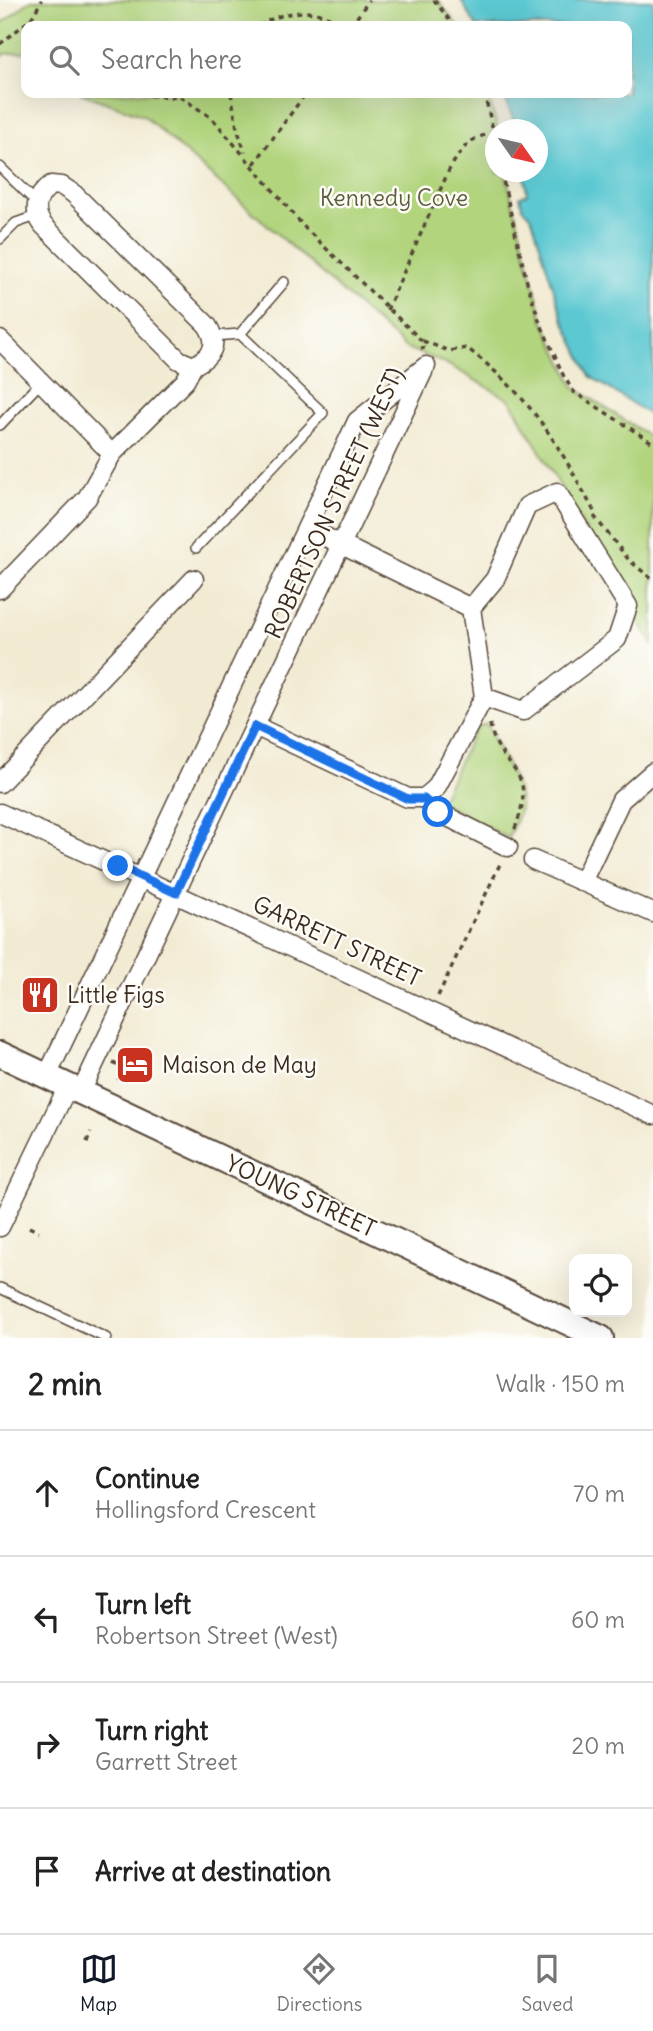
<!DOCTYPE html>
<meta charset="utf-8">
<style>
:root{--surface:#fff;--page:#f2f2f2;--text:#222;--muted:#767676;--line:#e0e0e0;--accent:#111827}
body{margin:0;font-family:Delius,sans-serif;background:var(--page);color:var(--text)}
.controls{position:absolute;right:21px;bottom:21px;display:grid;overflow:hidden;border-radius:14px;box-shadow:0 7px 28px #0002}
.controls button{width:63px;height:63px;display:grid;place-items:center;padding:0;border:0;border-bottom:2px solid var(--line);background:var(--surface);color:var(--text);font:35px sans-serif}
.compass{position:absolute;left:485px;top:119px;width:63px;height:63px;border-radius:50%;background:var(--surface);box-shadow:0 7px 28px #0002;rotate:124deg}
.stop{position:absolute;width:21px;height:21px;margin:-16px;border:5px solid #1a73e8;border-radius:50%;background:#fff}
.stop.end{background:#1a73e8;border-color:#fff;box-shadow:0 2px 7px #0008}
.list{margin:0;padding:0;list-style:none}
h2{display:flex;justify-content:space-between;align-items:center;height:91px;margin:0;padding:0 28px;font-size:30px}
h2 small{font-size:23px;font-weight:400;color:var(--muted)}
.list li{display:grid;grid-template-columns:46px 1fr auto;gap:21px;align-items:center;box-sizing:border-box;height:126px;padding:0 28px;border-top:2px solid var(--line)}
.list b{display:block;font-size:26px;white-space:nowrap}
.list p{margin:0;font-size:23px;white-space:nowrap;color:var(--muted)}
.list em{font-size:23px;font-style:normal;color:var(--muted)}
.icon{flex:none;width:38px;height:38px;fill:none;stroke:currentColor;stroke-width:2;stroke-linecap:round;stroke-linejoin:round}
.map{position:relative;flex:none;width:653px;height:1338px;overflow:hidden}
.search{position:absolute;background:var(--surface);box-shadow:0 7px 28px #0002;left:21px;right:21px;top:21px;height:77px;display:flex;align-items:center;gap:18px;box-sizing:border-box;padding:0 24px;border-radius:14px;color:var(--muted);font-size:26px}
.sheet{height:595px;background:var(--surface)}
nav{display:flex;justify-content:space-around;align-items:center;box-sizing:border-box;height:98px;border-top:2px solid var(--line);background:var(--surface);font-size:19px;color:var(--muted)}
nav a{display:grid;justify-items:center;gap:4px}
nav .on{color:var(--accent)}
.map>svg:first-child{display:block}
.green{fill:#b1d47d;stroke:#767f4e;stroke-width:2}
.water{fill:#5bc8d1;stroke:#4b7978;stroke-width:2}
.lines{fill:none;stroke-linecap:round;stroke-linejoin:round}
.service-casing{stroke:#564739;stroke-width:12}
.minor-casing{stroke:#564739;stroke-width:21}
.secondary-casing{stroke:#564739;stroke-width:28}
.path{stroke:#564739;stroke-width:3.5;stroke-dasharray:5 5;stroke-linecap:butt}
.service{stroke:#fff;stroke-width:9}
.minor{stroke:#fff;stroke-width:18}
.secondary{stroke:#fff;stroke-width:24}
.route{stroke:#1a73e8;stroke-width:9}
.labels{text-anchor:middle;stroke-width:5;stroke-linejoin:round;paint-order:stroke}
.park-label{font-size:23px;fill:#5e5d3a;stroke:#fdfcf7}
.street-label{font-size:23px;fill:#3b2a1e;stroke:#fdfcf7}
.poi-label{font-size:23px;fill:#3b2a1e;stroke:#fdfcf7;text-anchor:start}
</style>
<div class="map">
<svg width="653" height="1338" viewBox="0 0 653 1338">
<rect width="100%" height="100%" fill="#fdfcf7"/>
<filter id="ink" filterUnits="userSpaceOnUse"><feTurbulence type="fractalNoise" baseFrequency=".0143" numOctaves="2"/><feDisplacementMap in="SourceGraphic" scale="14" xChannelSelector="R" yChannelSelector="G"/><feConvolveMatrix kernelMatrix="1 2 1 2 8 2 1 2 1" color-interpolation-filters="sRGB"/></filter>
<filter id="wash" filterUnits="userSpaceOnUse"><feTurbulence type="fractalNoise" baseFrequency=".00686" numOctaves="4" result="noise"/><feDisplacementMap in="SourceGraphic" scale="28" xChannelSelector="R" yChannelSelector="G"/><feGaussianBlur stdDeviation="1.57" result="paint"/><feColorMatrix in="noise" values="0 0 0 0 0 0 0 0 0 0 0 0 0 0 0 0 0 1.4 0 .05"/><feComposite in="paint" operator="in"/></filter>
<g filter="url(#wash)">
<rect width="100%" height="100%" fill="#f2ebd3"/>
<g class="green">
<path d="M31 0H438L458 26H26V52L5 54 0 59V25Z"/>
<path d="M80 93H487L498 129 496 172H505L543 320 575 388 653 439V645L510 400 445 363 406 348 144 116Z"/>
<path d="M487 724C495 747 522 783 520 807 519 817 511 829 508 838L440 802 476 727Z"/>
</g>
<path class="water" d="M461 0H653V417L590 376 563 319 531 216 523 209 520 197 527 194 524 172H538V130L517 129 503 93H627V26H476Z"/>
</g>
<g filter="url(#ink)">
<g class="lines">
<g class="service-casing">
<g id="service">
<path d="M0 167 37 203"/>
<path d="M0 239 16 223 36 216"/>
<path d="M240 334 284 282"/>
<path d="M0 425 41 382"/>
<path d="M196 548 323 413 240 334 214 336"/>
<path d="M0 1288 106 1338"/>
</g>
</g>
<g class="minor-casing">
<g id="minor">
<path d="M51 185 62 186 74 194 207 325C220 345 212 356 193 366L179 360 43 225C32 210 36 196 51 185Z"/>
<path d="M0 340 112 454"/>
<path d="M0 589 87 498 112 454 185 381 193 366"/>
<path d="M471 608 495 579 527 506 557 492 628 606 617 639 523 711 484 697"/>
<path d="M255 726 408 798H424L436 788 484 697 471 608 307 528"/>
<path d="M0 783 194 579"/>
<path d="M424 798 438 812 508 847"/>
<path d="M0 813 653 1115"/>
<path d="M533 860 653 913"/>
<path d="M583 880 621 800 653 772"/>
<path d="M47 1076 357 421 426 366"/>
<path d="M81 1092 423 372"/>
<path d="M0 1227 68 1086"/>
</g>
</g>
<g class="secondary-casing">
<path id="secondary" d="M0 1054 601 1338"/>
</g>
<g class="path">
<path d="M434 0 454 26"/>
<path d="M31 19V26"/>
<path d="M259 26C283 10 320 5 342 26"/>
<path d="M351 26 369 0"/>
<path d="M0 44 31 19 42 0"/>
<path d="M120 93 182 98 212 118 305 228 422 341 423 350"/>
<path d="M231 93 237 128 245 152"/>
<path d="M484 93 496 142"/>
<path d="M254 164 306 93"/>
<path d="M501 172 527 282 539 320 564 377 574 392 653 443"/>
<path d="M387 310 449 170C461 150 470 135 494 134"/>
<path d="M423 341 449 351 467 348C534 400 557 442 596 515"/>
<path d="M594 516 629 560 653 580"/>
<path d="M490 724C499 774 541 764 514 831"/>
<path d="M438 996 500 864"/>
<path d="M113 1063 124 1069 118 1080"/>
<path d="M87 1142 91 1132"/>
<path d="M29 1227 39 1232"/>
</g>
<use href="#service" class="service"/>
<use href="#minor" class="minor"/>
<use href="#secondary" class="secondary"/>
</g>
</g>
<g class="lines" filter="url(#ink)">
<path class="route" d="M118 866 176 893 255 726 408 799H424L438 812"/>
</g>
<defs>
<g id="restaurant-square" transform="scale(2.0125)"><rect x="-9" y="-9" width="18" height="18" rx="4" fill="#c8321e" stroke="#fdfcf7"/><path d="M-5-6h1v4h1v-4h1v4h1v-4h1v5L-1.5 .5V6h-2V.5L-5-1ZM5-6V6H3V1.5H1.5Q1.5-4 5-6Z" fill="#fff"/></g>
<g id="hotel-square" transform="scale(2.0125)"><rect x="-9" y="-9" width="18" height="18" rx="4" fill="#c8321e" stroke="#fdfcf7"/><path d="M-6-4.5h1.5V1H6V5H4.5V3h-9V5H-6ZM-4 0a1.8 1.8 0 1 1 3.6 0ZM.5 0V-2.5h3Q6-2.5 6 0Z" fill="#fff"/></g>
</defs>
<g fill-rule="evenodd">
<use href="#restaurant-square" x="40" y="995"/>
<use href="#hotel-square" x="135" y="1065"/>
</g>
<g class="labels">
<g class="park-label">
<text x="394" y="206">Kennedy Cove</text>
</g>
<g class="street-label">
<text transform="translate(334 503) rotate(-65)" y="8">ROBERTSON STREET (WEST)</text>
<text transform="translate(337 941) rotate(25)" y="8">GARRETT STREET</text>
<text transform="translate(301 1196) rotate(25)" y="8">YOUNG STREET</text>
</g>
<g class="poi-label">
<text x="67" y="1003">Little Figs</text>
<text x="162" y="1073">Maison de May</text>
</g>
</g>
</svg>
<div class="controls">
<button><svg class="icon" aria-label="locate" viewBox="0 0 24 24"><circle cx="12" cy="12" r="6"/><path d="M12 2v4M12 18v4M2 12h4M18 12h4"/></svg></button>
</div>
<svg class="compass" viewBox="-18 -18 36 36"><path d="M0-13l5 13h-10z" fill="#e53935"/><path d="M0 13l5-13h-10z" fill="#767676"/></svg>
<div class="stop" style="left:438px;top:812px"></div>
<div class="stop end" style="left:118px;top:866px"></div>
<div class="search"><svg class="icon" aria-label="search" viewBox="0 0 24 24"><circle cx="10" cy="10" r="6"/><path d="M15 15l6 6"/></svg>Search here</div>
</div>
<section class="sheet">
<h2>2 min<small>Walk · 150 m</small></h2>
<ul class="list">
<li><svg class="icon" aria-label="ahead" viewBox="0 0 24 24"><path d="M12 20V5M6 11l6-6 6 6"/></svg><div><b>Continue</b><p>Hollingsford Crescent</p></div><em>70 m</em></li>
<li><svg class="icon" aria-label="left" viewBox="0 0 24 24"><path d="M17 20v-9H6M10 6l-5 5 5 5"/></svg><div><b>Turn left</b><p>Robertson Street (West)</p></div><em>60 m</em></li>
<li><svg class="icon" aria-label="right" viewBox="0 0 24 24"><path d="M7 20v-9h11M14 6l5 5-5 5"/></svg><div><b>Turn right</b><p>Garrett Street</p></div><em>20 m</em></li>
<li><svg class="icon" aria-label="arrive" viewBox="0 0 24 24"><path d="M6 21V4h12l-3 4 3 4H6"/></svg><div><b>Arrive at destination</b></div></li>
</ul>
</section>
<nav>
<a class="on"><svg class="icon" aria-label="map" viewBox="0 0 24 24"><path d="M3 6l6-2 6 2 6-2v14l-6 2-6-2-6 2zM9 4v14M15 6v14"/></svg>Map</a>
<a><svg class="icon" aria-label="directions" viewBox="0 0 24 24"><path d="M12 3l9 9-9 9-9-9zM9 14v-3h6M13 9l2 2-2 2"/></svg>Directions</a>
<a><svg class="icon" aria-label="saved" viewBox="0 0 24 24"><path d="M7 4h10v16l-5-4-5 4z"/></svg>Saved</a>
</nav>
